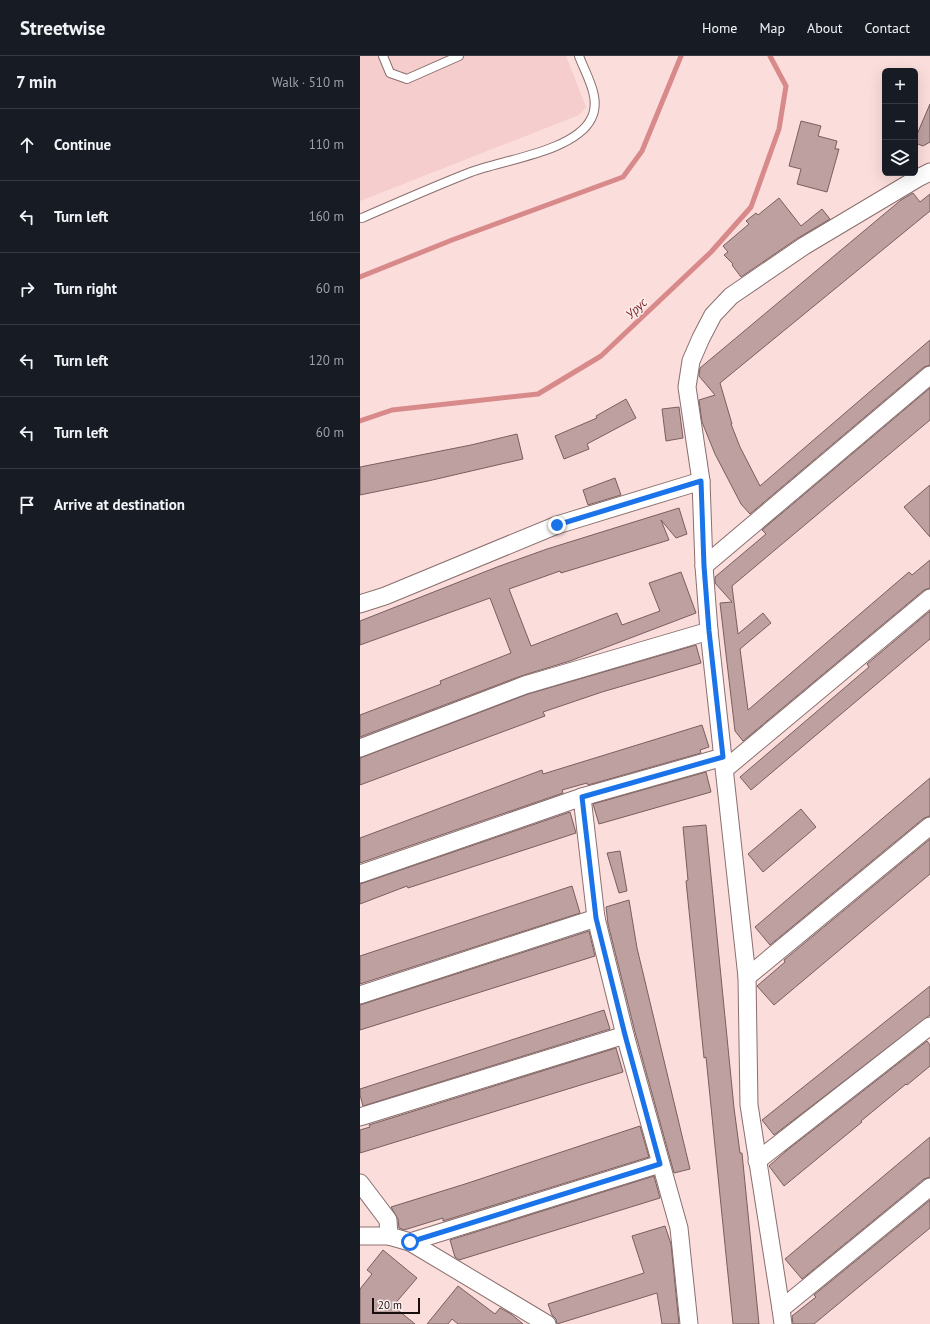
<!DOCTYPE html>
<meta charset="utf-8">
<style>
:root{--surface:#171b24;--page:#242831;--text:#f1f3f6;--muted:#9ea1a6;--line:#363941}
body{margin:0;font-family:"PT Sans",sans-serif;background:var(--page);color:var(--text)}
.controls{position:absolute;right:12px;top:12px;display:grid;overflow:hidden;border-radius:6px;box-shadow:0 4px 16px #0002}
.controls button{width:36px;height:36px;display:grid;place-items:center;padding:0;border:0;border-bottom:1px solid var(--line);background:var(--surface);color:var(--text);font:20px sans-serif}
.scale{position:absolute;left:12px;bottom:10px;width:48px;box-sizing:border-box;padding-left:4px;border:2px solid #180e0e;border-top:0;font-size:11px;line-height:14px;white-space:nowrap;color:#180e0e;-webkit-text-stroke:3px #fbefee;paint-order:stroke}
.stop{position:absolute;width:12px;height:12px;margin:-9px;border:3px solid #1a73e8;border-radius:50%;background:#fff}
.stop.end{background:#1a73e8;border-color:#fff;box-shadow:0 1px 4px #0008}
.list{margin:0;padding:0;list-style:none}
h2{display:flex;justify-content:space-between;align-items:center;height:52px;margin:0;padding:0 16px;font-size:17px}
h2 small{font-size:13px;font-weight:400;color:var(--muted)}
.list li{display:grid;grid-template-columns:26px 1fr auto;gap:12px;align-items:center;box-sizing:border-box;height:72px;padding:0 16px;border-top:1px solid var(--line)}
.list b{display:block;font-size:15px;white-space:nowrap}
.list em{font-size:13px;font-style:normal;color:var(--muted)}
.icon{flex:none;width:22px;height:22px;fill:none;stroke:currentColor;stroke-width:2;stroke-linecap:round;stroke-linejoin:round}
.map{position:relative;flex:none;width:570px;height:1268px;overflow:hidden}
header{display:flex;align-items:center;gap:24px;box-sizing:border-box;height:56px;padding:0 20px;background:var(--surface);border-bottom:1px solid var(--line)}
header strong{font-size:19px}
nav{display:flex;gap:22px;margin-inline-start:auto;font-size:14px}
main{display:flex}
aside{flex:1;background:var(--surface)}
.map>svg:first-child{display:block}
.built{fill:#f4cdcc}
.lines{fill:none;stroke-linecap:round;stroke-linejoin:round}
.stream{stroke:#d78a89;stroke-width:5}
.building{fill:#bda09f;stroke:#795f5f}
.service-casing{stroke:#8a6f6e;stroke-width:10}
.minor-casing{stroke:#8a6f6e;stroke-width:19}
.service{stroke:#fff;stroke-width:8}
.minor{stroke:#fff;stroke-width:17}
.route{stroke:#1a73e8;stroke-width:5}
.labels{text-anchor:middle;stroke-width:3;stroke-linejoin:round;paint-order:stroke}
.water-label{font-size:13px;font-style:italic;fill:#80262d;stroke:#fbefee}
</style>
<header>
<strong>Streetwise</strong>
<nav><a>Home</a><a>Map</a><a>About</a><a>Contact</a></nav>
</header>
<main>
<aside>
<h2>7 min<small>Walk · 510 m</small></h2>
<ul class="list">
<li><svg class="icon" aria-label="ahead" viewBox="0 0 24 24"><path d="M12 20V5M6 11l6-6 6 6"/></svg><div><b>Continue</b></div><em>110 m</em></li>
<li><svg class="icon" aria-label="left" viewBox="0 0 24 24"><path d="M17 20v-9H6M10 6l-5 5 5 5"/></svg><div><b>Turn left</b></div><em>160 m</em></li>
<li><svg class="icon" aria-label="right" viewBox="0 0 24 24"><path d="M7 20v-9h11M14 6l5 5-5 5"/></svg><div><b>Turn right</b></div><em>60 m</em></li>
<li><svg class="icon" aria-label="left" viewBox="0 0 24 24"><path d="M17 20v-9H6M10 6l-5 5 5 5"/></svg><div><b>Turn left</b></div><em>120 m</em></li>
<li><svg class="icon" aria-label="left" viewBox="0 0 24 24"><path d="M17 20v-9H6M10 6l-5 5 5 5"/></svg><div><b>Turn left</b></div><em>60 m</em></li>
<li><svg class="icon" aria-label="arrive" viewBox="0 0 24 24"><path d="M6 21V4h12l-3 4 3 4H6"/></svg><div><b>Arrive at destination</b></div></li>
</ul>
</aside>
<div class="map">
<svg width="570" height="1268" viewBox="0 0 570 1268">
<rect width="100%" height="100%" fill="#fbdddb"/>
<path class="built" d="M0 0H206L226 51 219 59 0 145Z"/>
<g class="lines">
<g class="stream">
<path d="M0 221 92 184 263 121 282 95 321 0"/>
<path d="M0 365 32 354 178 338 241 300 351 196 391 151 419 73 426 30 410 0"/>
</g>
</g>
<g class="building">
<path d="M570 48V86L563 90 555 87V83Z"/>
<path d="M441 65 461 70 458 80 477 85 475 93H479L467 136 437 128 441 113 429 110Z"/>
<path d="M553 137 560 146 570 138V155L360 327 372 368H371L380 391 400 430 570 284V309L564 311 390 458 381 448 355 398 342 366 339 344 355 339 339 320 340 312 541 144Z"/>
<path d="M419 142 441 170 462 153 470 163 438 182 381 221 372 209 373 208 364 199 368 196 363 190 389 168 386 165 396 157 398 159Z"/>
<path d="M570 332V364L372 530 378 578 403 557 411 567 380 593 388 654 549 516 552 519 570 504V532L564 534 383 685 375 675 360 547 372 546 355 527V521L406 478 402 474Z"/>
<path d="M266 343 276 362 227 388 229 393 204 403 195 380 237 362 236 360Z"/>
<path d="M319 351 323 382 306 385 302 353Z"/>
<path d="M157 378 163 403 68 425 0 439V411L111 389Z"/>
<path d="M255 422 261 439 228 449 223 434Z"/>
<path d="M570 429V481L544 451Z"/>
<path d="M319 452 327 478 316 482 301 464 309 484 201 517 200 515 149 533 171 590 257 557 262 569 300 555 289 527 321 516 336 557 210 605 161 620 0 681V659L81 628 80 625 151 597 130 542 0 589V565L137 511 187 493Z"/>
<path d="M570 555V583L391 734 380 721 509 611 507 608Z"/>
<path d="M336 589 341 607 242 636 183 656 185 660 0 729V702L168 638Z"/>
<path d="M342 669 349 691 340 694 341 697 228 729 227 727 202 734 203 737 0 807V782L182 714 183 718Z"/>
<path d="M346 716 351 736 239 768 233 748Z"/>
<path d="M570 722V760L564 762 410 889 395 871Z"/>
<path d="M441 753 456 771 403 816 388 798Z"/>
<path d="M210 756 216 777 48 832 47 830 0 848V828Z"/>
<path d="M346 769 374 1052 380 1097H382L399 1268H373L346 1001 344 1002 326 825 328 824 323 771Z"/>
<path d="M570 783V818L414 949 397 930 425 906 424 904Z"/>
<path d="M260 795 267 835 259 837 247 797Z"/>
<path d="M212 830 220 857 0 928V900Z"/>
<path d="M269 844 277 892 330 1113 314 1117 275 976 248 868 246 851Z"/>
<path d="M229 875 235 900 0 974V949Z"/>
<path d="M570 930V959L414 1079 402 1064Z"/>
<path d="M244 954 250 973 3 1050 0 1039V1033Z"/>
<path d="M567 985 570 989V1010L547 1029 546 1028 501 1065 502 1066 424 1130 409 1110 426 1095Z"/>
<path d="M256 992 263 1016 0 1097V1074L10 1071 9 1069Z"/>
<path d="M280 1070 289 1101 83 1165V1162L44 1174 39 1172 38 1163 31 1151 105 1128Z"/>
<path d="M570 1081V1121L564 1123 442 1223 425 1203Z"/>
<path d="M294 1120 300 1142 125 1196 99 1204 95 1201 90 1184Z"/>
<path d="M570 1144V1172L454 1268H433L432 1260 456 1241 454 1239Z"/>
<path d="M305 1170 311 1188 319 1268H302L297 1237 197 1268 196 1263 192 1259 188 1248 284 1217 272 1180Z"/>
<path d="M23 1194 57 1222 33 1250 55 1268H0V1233L12 1218 7 1214Z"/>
<path d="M98 1230 135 1258 140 1252 151 1258 163 1268H98L92 1263 88 1268H67Z"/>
</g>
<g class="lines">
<g class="service-casing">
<g id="service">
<path d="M23 0 30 17 47 23 99 0"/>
<path d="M2 162C39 146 75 130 111 116 143 104 215 95 231 63 242 43 226 19 219 0"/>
</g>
</g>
<g class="minor-casing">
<g id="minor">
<path d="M344 510 570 319"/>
<path d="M0 548 25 540 197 469 341 425"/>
<path d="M0 692 165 629 349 575"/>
<path d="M365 713 570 542"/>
<path d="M222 741 236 862 265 979 319 1172 329 1268"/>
<path d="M0 818 222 741 363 701"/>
<path d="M387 921 570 770"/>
<path d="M0 939 236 862"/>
<path d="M0 1061 265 979"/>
<path d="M397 1105 570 970"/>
<path d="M0 1127 28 1164 29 1180 50 1186 187 1268"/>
<path d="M0 1180H29"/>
<path d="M50 1186 300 1108"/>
<path d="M421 1253 570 1131"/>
<path d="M423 1268 421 1253 389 1049 387 921 349 575 344 510 341 425 327 331 331 305 341 282 353 259 371 240 444 190 558 122 570 116"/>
</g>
</g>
<use href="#service" class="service"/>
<use href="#minor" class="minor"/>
</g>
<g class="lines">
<path class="route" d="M50 1186 300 1108 265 979 236 862 222 741 363 701 349 575 344 510 341 425 197 469"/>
</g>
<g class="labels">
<g class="water-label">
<text transform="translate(276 252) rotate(-43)" y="5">Урус</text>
</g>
</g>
</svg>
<div class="controls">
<button>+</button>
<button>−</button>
<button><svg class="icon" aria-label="layers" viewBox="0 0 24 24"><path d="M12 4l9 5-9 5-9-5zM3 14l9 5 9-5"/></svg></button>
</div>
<div class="scale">20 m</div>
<div class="stop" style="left:50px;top:1186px"></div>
<div class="stop end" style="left:197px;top:469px"></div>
</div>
</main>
